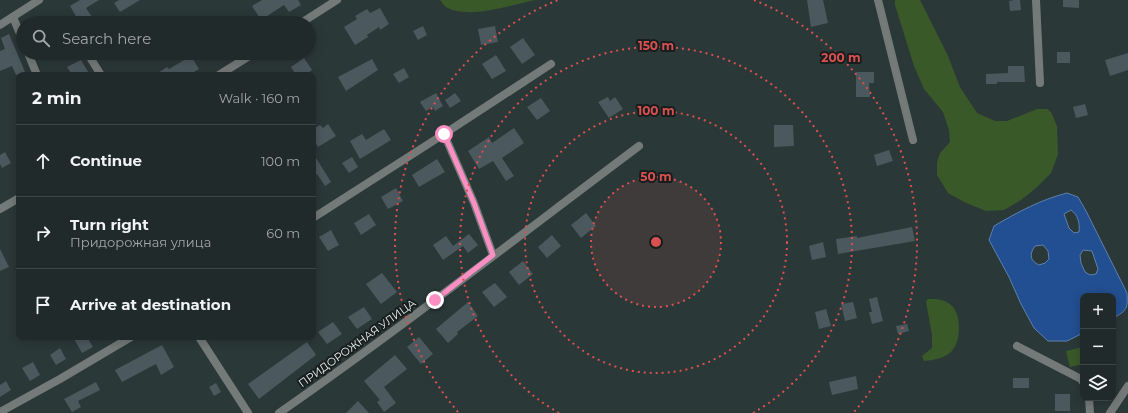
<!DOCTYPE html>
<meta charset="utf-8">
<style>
:root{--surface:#202a2a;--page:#283232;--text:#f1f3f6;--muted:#a2a7a8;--line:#3d4647}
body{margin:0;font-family:Montserrat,sans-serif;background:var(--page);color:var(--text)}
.controls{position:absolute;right:12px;bottom:12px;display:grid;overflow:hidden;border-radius:8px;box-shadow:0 2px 10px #0003}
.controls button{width:36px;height:36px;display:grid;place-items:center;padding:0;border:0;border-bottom:1px solid var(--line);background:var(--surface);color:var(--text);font:20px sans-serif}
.stop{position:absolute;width:12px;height:12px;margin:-9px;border:3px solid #fb8fc3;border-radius:50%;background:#fff}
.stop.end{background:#fb8fc3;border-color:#fff;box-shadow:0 1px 4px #0008}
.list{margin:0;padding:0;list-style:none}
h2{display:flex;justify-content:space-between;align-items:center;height:52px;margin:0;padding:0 16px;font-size:17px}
h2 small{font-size:13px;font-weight:400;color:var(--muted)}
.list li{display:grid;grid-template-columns:26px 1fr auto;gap:12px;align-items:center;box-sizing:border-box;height:72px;padding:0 16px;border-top:1px solid var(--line)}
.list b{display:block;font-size:15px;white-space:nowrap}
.list p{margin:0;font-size:13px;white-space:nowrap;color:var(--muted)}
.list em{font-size:13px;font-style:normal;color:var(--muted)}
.icon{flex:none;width:22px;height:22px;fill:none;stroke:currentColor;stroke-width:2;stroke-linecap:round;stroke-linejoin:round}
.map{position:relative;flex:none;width:1128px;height:413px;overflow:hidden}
.search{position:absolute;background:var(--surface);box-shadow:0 2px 10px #0003;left:16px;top:16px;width:300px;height:44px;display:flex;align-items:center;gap:10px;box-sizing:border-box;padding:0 14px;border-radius:22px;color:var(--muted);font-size:15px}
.panel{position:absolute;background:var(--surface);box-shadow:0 2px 10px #0003;left:16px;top:72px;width:300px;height:268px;border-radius:8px}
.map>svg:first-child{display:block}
.green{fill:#3a5928}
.water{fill:#224f91;stroke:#5e80ae;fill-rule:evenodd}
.building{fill:#4b585d}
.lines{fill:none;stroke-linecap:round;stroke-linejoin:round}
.street{stroke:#747a78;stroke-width:8}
.route{stroke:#fb8fc3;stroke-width:5}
.ring{fill:none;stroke:#da5050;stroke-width:2;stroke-dasharray:2 4}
.labels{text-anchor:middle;stroke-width:4;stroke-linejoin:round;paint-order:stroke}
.street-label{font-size:11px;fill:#eaf2f2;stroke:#181e1e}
.centre{fill:#da5050;stroke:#181e1e;stroke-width:2}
.ring-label{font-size:12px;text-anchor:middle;font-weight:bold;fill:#da5050;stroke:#181e1e;stroke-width:4;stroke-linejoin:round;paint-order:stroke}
</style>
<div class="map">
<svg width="1128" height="413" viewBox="0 0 1128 413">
<rect width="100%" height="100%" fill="#2b3838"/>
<g class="green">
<path d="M440 0H535C511 5 468 20 446 7 444 6 442 2 440 0Z"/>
<path d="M895 0H920L948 56 960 87 977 113 995 121H1007L1037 109H1047L1051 112 1057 126 1058 154 1051 173 1036 188 1021 200 1004 210 986 211 964 202 948 193 937 175V162L940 153 950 142 949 130 943 112 924 89 914 66 895 5Z"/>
<path d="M928 299C937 299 945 299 952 306 962 316 961 343 951 352 943 359 933 360 924 361L922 356 932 348V335L926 302Z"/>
<path d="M1083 347V364L1070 367 1066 351Z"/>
</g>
<path class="water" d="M1067 193 1078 197 1086 211 1127 293C1128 308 1127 311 1113 318V296H1083V333L1067 341H1048L1034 328 1021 304 1009 277 989 240 994 226C1018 212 1040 200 1067 193ZM1071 210C1078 215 1080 223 1079 232L1074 233 1069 228 1064 214ZM1043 245 1048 251 1049 259 1045 263 1039 265C1030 261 1029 254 1035 246ZM1083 250 1092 251 1098 269 1096 274 1090 275 1085 272 1081 263 1080 255Z"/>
<g class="building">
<path d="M80 0H99L86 8 92 17 82 23H80L70 6Z"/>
<path d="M119 0H140L120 12 114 3Z"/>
<path d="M262 0H298L301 5 289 12 284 5 261 20 252 6Z"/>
<path d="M807 0H823L828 23 811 27Z"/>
<path d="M1014 0H1020L1021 10 1010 11 1009 1Z"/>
<path d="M1063 0H1079V8L1063 7Z"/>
<path d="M380 8 389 24 380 30 379 27 367 35 368 37 355 45 344 27 357 19 355 16 367 9 370 13Z"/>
<path d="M423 26 427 35 418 40 413 31Z"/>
<path d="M495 26 498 42 481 45 478 29Z"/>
<path d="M9 34 25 72 16 75 12 66 0 71V51L5 49 1 38Z"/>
<path d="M523 38 535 55 522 64 510 47Z"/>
<rect x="1057" y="52" width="13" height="11"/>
<path d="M1128 53V70L1110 76 1105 60Z"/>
<path d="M496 55 506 71 492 79 482 64Z"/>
<path d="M191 56 199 69 189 75H155L167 67 169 69Z"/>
<path d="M304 58 312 70 305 75H296L291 67Z"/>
<path d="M372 59 378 70 346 91 338 77Z"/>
<path d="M81 60 90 75H72L67 67Z"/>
<path d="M1008 66H1024L1025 82H997V84H986V74L1008 73Z"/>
<path d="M404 68 409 77 399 83 393 74Z"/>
<path d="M856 72H874V83H869L870 97H856Z"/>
<path d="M436 93 443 106 435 111 433 107 426 111 420 102Z"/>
<path d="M455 93 461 101 450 108 445 100Z"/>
<path d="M608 97 610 101 615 97 623 109 609 118 598 102Z"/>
<path d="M541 98 550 111 537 120 527 107Z"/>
<path d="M1085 104 1088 115 1076 118 1073 107Z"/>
<path d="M328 124 336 136 318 147 313 139V129L320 125 323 128Z"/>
<path d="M774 125H793L794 146 774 147Z"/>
<path d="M514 128 524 143 502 158 514 176 506 181 493 161 479 169 468 151 489 137 492 143Z"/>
<path d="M384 129 391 140 360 159 350 141 362 134 366 140Z"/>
<path d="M889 150 893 161 877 166 874 155Z"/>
<path d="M5 152 11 163 2 168 0 164V155Z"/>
<path d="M313 153 331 182 325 186 317 174 313 177Z"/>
<path d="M352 157 358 167 349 173 342 163Z"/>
<path d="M437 159 445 172 419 187 412 175Z"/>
<path d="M396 188 403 201 388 209 381 197Z"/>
<path d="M586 213 596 226 581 238 571 225Z"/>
<path d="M369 214 376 225 361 235 354 223Z"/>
<path d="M912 227 915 241 838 254 836 239 857 236V238Z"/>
<path d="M331 230 339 245 328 251 319 237Z"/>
<path d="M469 234 478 245 468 253 463 246 443 260 433 245 446 236 453 246Z"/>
<path d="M552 235 561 246 547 258 538 247Z"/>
<path d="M823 242 826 257 812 260 809 246Z"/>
<path d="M0 249 9 267 0 271Z"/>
<path d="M523 261 533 274 519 285 509 272Z"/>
<path d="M382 273 397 292 381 304 366 284Z"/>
<path d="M495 283 507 297 494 307 482 292Z"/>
<path d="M877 297 883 321 872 324 869 312H872L869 299Z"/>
<path d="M468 302 478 316 457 332 458 334 448 343 436 329Z"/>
<path d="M853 302 857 318 845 321 841 304Z"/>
<path d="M364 307 372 319 357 329 348 317Z"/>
<path d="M826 309 831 326 819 329 815 312Z"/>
<path d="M333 322 342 334 327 344 318 332Z"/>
<path d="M907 324 909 331 898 334 896 326Z"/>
<path d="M73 337H87L93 347 82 353Z"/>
<path d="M419 337 433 354 421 364 407 347Z"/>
<path d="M307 342 316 355 259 399 248 384Z"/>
<path d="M162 345 174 367 161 375 156 364 122 382 115 370Z"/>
<path d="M60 348 66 359 56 365 50 355Z"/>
<path d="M395 355 407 369 384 387 396 403 384 412 377 402 380 400 364 381Z"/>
<path d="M33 362 40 375 30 381 22 368Z"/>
<path d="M856 376 858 389 832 395 829 382Z"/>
<rect x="1013" y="378" width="16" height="10"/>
<path d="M6 381 11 390 0 397V385Z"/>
<path d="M96 382 100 390 78 401 81 407 72 412 64 399Z"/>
<path d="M216 383 221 392 214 396 209 387Z"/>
<rect x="1055" y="394" width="15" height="17"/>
<path d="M358 401 369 413H346Z"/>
</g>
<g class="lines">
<g class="street">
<path d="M878 0 913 140"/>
<path d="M1036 0 1040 83"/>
<path d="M13 17 23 41"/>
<path d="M301 23 337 0"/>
<path d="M0 25 39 0"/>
<path d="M28 53 37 75"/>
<path d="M91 59 101 75"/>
<path d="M219 75 254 53"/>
<path d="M444 134 474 203 493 255"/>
<path d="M0 209 19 198"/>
<path d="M313 218 444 134 551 64"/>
<path d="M199 337 248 413"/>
<path d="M1017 346 1081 379 1083 382"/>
<path d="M1089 398 1090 413"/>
<path d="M0 412 60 379 131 337"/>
<path d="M279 413C401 328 519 236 639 146"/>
<path d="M1110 413 1128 386"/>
</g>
</g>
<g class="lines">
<path class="route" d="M435 300 493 255 474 203 444 134"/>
</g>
<circle cx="656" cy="242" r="65" fill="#da5050" fill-opacity=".12"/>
<g class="ring">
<circle cx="656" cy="242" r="65"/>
<circle cx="656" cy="242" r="131"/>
<path d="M559 413A196 196 0 1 1 753 413"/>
<path d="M458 412A261 261 0 0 1 558 0M754 0A261 261 0 0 1 854 412"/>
</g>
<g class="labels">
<g class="street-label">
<text transform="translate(357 343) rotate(-36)" y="4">ПРИДОРОЖНАЯ УЛИЦА</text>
</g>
</g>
<circle cx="656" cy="242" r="6" class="centre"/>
<g class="ring-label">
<text x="656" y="50">150 m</text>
<text x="841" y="62">200 m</text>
<text x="656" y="115">100 m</text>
<text x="656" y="181">50 m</text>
</g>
</svg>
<div class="controls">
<button>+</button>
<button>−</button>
<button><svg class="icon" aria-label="layers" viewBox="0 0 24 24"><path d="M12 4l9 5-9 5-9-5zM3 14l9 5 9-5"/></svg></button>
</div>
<div class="stop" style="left:444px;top:134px"></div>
<div class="stop end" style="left:435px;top:300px"></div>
<div class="search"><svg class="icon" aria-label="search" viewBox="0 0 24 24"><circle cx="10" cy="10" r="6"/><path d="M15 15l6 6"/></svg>Search here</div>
<section class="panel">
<h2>2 min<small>Walk · 160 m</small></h2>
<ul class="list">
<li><svg class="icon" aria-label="ahead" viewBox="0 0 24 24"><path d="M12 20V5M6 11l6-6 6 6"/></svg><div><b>Continue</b></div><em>100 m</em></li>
<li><svg class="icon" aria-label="right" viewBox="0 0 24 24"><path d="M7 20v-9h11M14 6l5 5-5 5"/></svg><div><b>Turn right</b><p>Придорожная улица</p></div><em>60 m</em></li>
<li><svg class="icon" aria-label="arrive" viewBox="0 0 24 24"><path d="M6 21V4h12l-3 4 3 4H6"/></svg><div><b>Arrive at destination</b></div></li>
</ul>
</section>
</div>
